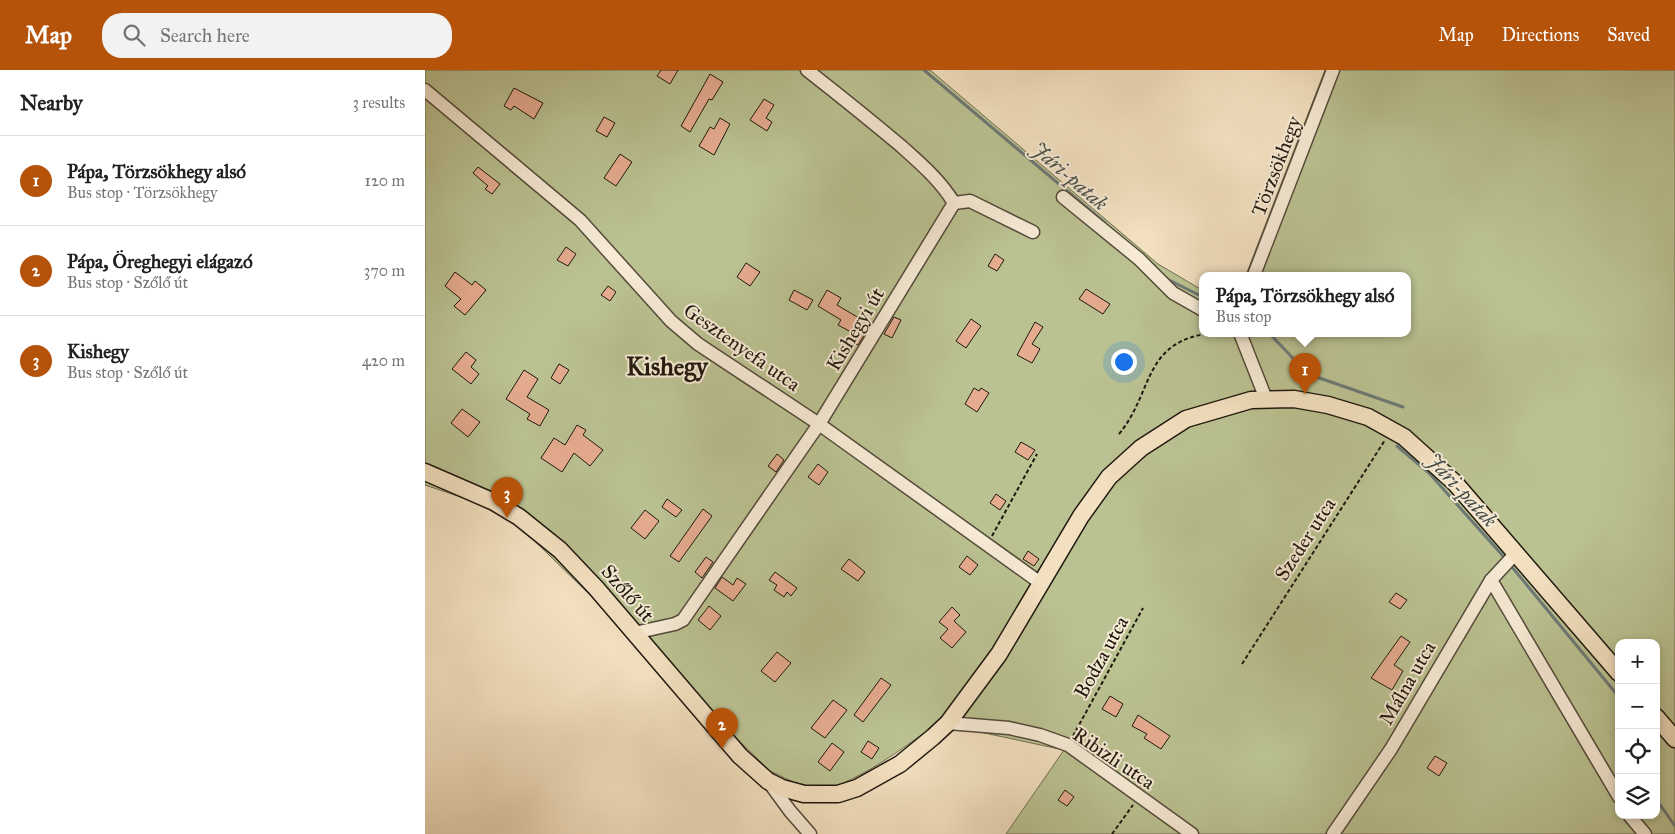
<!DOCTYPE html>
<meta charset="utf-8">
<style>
:root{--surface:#fff;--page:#f2f2f2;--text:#202124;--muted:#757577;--line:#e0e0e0;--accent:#b45309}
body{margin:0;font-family:"IM FELL Great Primer",serif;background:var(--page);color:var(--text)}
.controls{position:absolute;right:15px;bottom:15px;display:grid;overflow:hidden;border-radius:10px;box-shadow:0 2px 8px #0003}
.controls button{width:45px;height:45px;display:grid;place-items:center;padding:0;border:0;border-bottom:1px solid var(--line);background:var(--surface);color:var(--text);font:25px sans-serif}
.you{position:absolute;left:698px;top:291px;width:18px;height:18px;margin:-12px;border:4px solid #fff;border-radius:50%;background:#1a73e8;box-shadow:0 0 0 8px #1a73e833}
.badge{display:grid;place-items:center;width:32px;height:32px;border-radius:50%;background:var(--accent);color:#fff;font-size:16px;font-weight:700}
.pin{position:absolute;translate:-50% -41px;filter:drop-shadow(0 1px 2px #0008)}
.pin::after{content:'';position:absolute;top:26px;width:18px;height:15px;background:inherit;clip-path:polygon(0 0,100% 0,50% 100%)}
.popup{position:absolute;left:774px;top:202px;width:212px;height:65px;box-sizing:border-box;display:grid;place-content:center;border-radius:10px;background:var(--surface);filter:drop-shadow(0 1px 4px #0005);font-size:16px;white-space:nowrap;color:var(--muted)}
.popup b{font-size:19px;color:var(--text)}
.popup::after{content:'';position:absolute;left:50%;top:100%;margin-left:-10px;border:10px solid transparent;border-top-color:var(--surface)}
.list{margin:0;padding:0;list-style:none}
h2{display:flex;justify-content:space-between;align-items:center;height:65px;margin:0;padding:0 20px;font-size:21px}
h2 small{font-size:16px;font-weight:400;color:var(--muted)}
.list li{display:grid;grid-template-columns:32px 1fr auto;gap:15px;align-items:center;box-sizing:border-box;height:90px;padding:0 20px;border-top:1px solid var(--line)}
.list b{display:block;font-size:19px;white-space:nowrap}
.list p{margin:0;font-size:16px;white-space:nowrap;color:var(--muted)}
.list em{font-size:16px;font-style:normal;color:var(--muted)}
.icon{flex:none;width:28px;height:28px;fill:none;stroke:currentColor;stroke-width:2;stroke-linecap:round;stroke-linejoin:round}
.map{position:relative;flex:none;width:1250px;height:764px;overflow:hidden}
header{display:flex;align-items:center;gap:30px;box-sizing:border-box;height:70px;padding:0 25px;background:var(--accent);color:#fff}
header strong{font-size:24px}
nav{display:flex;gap:28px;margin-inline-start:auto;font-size:18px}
.search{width:350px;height:45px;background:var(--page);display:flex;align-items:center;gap:12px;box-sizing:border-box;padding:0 18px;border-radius:20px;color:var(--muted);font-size:19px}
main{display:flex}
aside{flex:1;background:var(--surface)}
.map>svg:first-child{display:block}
.green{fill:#bbc292;stroke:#6d6d50;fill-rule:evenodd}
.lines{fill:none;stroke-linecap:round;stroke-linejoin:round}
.stream{stroke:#6c7976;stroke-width:3}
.building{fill:#e6ac90;stroke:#1f180e}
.minor-casing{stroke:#544a3a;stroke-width:15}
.major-casing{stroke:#1f180e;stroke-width:19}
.path{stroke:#1f180e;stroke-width:2;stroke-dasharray:4 2.5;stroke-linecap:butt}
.minor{stroke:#f7ebd6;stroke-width:12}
.major{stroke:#f3e0c0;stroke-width:16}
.labels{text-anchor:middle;stroke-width:4;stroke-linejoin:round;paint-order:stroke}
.street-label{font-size:20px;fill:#1f180e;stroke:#f7ebd6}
.water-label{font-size:21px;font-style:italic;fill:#4c514b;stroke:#f7ebd6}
.district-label{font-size:25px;font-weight:bold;fill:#1f180e;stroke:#f7ebd6}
</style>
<header>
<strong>Map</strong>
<div class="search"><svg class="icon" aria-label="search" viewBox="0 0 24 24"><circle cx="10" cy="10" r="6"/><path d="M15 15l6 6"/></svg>Search here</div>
<nav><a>Map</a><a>Directions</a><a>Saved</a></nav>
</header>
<main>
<aside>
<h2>Nearby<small>3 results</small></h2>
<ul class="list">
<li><span class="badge">1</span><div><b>Pápa, Törzsökhegy alsó</b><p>Bus stop · Törzsökhegy</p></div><em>120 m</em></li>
<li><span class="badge">2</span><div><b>Pápa, Öreghegyi elágazó</b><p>Bus stop · Szőlő út</p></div><em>370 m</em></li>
<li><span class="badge">3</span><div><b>Kishegy</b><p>Bus stop · Szőlő út</p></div><em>420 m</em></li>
</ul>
</aside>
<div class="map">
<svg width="1250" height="764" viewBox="0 0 1250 764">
<rect width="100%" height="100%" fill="#f3e0c0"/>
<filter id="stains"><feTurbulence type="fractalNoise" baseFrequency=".004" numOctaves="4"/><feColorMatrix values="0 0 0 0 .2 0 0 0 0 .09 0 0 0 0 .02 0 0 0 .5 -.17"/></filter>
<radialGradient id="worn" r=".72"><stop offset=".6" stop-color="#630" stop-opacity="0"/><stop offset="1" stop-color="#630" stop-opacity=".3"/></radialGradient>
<path class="green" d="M0 0H505L733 194 777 220 778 263H982V205H821L900 0H1250V764H581L639 680 513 653C486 672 421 723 388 719 374 717 358 706 345 701L80 442 0 415ZM1194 573H1231V745H1194Z"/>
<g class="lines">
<g class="stream">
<path d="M499 0 680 153"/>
<path d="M740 208 778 227"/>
<path d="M844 263 883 304 978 337"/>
<path d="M972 376 1004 403 1078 486"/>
<path d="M1087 497 1194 627"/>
<path d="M1231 729 1250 756"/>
</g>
</g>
<g class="building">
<path d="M236 0H253L245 14 232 6Z"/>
<path d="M285 4 298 12 287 30 284 29 265 62 256 56Z"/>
<path d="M89 18 118 33 109 49 89 36 86 40 79 36Z"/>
<path d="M339 29 349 35 341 48 347 52 342 61 325 50Z"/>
<path d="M179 47 190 53 182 67 171 61Z"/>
<path d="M295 48 305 54 289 85 274 76 285 57 289 59Z"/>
<path d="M195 84 207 92 191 116 179 108Z"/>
<path d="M53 97 75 114 67 124 60 119 63 116 48 103Z"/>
<path d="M141 177 151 184 143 196 132 190Z"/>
<path d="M570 184 579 190 572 201 563 196Z"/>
<path d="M321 193 335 202 325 216 312 207Z"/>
<path d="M30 202 47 215 50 211 61 220 40 245 29 236 36 229 20 216Z"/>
<path d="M183 216 191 222 185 231 176 225Z"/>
<path d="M661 219 685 234 678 244 654 229Z"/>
<path d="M369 220 388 230 382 240 364 230Z"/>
<path d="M402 220 416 228 412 235 434 248 426 262 413 255 416 250 393 236Z"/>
<path d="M469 247 476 250 467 268 459 264Z"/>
<path d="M546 249 556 256 541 278 531 271Z"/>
<path d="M610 252 618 257 607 274 615 279 607 293 592 285Z"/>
<path d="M432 257 441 262 433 275 425 271Z"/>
<path d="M41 282 51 290 46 297 54 304 46 314 27 299Z"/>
<path d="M134 294 144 300 135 314 126 308Z"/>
<path d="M99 300 113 309 102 327 124 340 115 356 102 349 105 344 81 329Z"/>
<path d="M549 318 554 321 556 318 564 323 552 342 540 334Z"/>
<path d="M37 339 55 352 43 367 26 353Z"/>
<path d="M152 355 161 360 158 365 178 380 165 396 149 383 137 402 116 388 129 368 140 375Z"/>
<path d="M596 372 610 380 603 390 590 382Z"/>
<path d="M352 384 359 390 351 402 343 396Z"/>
<path d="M393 394 403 402 394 415 383 407Z"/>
<path d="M571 424 581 431 575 440 565 433Z"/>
<path d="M242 429 257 440 251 447 237 437Z"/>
<path d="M278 439 287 446 254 492 245 486Z"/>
<path d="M220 440 234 451 220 469 206 458Z"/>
<path d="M603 481 614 489 609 496 598 489Z"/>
<path d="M542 486 553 495 545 505 534 497Z"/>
<path d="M281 487 288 492 277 508 270 502Z"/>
<path d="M424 489 440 502 433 511 416 499Z"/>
<path d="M350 502 372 518 366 526 362 522 359 527 349 520 352 515 344 510Z"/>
<path d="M297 507 308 515 312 508 321 514 308 531 290 518Z"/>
<path d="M971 523 982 530 975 539 964 532Z"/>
<path d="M284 536 296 546 285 560 273 550Z"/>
<path d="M527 537 535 545 529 551 541 562 527 578 515 568 523 559 514 552Z"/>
<path d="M976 566 985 572 969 595 978 601 967 620 946 608Z"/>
<path d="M352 582 366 593 350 612 336 601Z"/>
<path d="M456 608 466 615 438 652 429 645Z"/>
<path d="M685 626 698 634 691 647 677 639Z"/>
<path d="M408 630 422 640 400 668 386 658Z"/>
<path d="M713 645 745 666 736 679 719 668 722 664 707 656Z"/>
<path d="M443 671 454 678 447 689 436 682Z"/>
<path d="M407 673 419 682 405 701 393 692Z"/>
<path d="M1010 686 1022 693 1014 706 1002 698Z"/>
<path d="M640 720 649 727 642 736 633 730Z"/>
</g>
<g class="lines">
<g class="minor-casing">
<g id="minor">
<path d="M382 0C414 25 445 50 476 76 496 94 515 110 529 133"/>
<path d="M0 20 155 150 246 251 273 274 394 354 617 514"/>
<path d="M638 127 714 189 748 223 778 240"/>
<path d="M529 133 545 131 608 162"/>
<path d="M829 205 908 0"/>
<path d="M815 263 841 329"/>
<path d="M1066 510 1194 727"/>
<path d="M209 563 250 554 258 550 394 354 529 133"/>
<path d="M523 653 584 658 615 665 643 675 767 764"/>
<path d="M343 711 365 741 385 764"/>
<path d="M1204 745 1220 764"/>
<path d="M908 764 966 679 1066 510 1091 483"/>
</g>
</g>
<g class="major-casing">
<g id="major">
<path d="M0 402 69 432 94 447 135 480 171 518 315 686 343 711 357 718 379 724H413L432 718 475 694 508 667 523 653 574 584 656 446 684 407 716 378 761 349 826 330 869 329 903 335 943 347 979 367 1030 413 1194 603"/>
<path d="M1231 647 1250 669"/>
</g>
</g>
<g class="path">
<path d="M795 263H803"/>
<path d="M694 364C729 322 717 271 787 263"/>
<path d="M567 466 612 384"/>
<path d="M817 594 960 370"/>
<path d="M648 666 718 538"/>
<path d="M687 764 708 735"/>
</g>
<use href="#minor" class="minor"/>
<use href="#major" class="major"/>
</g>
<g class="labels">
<g class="street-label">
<text transform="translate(851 96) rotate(-69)" y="7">Törzsökhegy</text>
<text transform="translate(430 259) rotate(-59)" y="7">Kishegyi út</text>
<text transform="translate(317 277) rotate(35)" y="7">Gesztenyefa utca</text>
<text transform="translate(880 469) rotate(-57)" y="7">Szeder utca</text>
<text transform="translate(203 523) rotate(49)" y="7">Szőlő út</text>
<text transform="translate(676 587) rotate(-61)" y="7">Bodza utca</text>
<text transform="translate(982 613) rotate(-60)" y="7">Málna utca</text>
<text transform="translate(689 688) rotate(34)" y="7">Ribizli utca</text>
</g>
<g class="water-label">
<text transform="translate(645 106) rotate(41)" y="7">Jári-patak</text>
<text transform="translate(1037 420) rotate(47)" y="7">Jári-patak</text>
</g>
<g class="district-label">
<text x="242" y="305">Kishegy</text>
</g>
</g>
<rect width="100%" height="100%" filter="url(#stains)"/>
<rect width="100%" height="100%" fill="url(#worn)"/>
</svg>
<div class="controls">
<button>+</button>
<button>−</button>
<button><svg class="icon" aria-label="locate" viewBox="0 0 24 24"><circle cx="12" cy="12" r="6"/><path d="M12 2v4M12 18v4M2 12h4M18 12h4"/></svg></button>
<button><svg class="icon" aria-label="layers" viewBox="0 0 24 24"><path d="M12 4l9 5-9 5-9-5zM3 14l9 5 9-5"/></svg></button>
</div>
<div class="you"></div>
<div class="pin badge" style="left:880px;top:324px">1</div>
<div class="popup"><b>Pápa, Törzsökhegy alsó</b>Bus stop</div>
<div class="pin badge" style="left:297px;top:679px">2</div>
<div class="pin badge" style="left:82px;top:448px">3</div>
</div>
</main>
